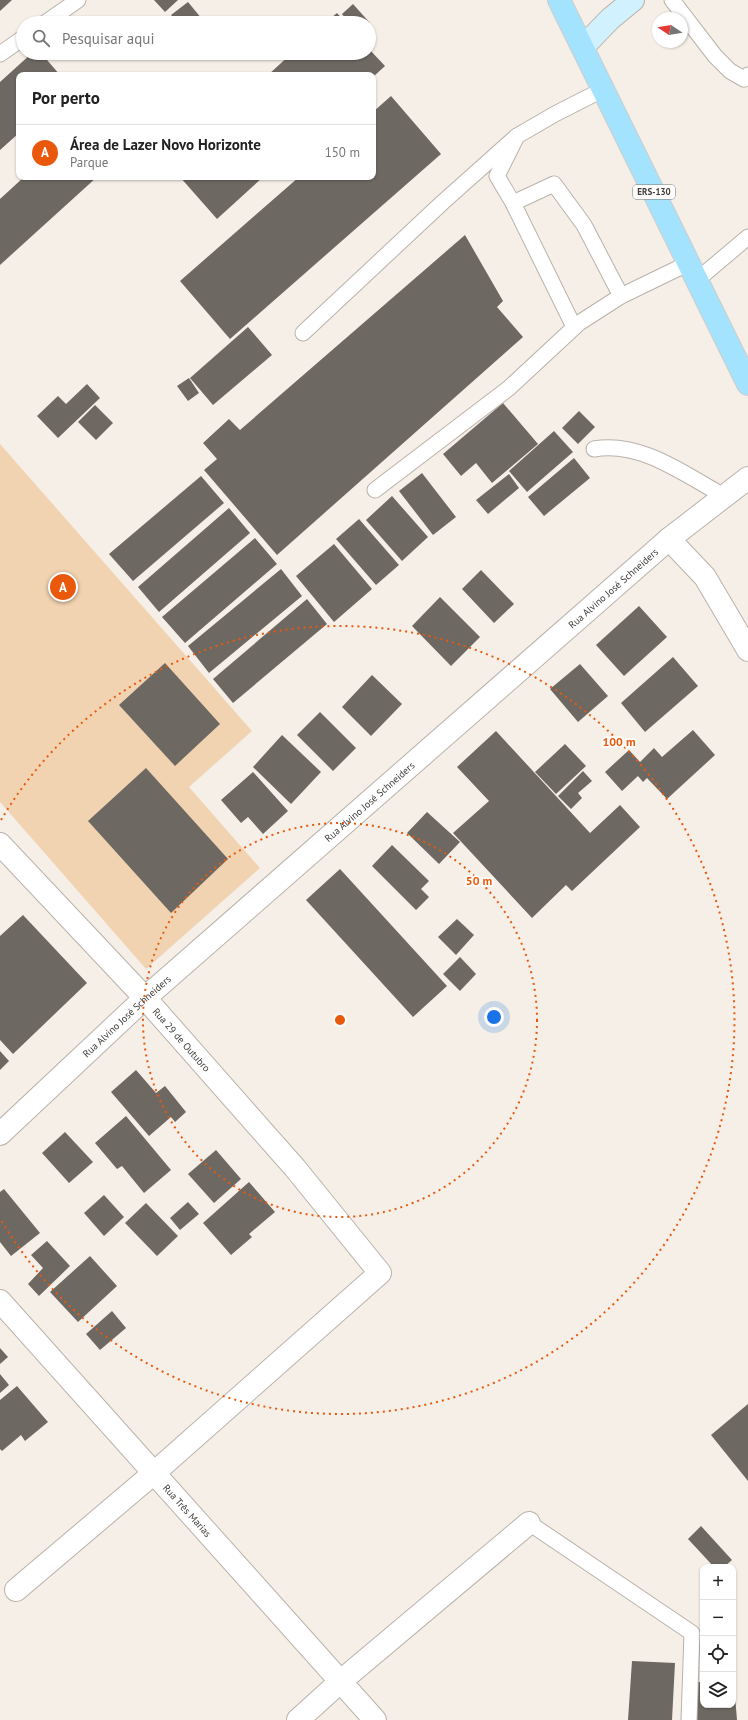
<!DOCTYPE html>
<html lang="pt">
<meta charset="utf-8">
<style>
:root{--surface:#fff;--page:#f6f6f6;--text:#222;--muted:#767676;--line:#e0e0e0;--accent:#ea580c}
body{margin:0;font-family:"PT Sans",sans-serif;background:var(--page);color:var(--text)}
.controls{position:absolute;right:12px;bottom:12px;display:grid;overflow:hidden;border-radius:8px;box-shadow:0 1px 3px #0004}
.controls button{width:36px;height:36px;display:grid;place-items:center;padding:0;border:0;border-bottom:1px solid var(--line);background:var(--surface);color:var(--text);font:20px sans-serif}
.compass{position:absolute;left:652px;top:12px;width:36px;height:36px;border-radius:50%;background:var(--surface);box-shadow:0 1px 3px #0004;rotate:282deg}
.you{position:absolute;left:494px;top:1017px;width:14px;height:14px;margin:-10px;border:3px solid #fff;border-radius:50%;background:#1a73e8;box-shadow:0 0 0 6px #1a73e833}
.badge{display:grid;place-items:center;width:26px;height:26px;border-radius:50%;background:var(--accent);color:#fff;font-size:13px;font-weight:700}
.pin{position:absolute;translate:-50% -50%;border:2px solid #fff;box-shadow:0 1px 4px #0006}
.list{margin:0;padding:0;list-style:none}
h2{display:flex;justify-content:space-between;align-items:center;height:52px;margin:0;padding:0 16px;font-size:17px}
h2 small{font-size:13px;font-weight:400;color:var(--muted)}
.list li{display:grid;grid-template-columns:26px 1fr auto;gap:12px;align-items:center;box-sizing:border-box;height:56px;padding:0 16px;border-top:1px solid var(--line)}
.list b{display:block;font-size:15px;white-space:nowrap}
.list p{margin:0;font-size:13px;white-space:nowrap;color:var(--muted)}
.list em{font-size:13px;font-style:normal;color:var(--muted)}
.icon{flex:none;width:22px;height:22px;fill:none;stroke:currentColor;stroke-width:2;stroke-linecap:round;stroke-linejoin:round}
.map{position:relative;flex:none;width:748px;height:1720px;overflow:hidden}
.search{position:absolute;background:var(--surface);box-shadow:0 1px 3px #0004;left:16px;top:16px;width:360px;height:44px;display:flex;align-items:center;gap:10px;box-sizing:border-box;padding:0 14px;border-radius:22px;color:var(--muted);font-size:15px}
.panel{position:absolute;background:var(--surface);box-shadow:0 1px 3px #0004;left:16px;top:72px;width:360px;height:108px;border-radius:8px}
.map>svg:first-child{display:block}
.green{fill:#f1d3b2}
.building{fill:#6e6862}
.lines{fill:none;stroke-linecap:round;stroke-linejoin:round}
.lane-casing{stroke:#b9b2ab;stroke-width:17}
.street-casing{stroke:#b9b2ab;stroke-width:24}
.secondary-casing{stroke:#b9b2ab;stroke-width:24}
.primary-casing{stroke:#cdcccc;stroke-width:24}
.lane{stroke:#fff;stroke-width:15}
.street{stroke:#fff;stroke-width:22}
.secondary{stroke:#d1f1fe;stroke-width:22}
.primary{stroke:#a4e3fd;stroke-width:22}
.ring{fill:none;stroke:#e8590c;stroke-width:2;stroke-dasharray:2 4}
.labels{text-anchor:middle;stroke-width:4;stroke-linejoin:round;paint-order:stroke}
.shield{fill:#fffdfc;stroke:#797674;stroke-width:1}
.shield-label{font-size:9px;font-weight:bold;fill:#3f3c39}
.street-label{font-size:10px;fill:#3f3c39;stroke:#fffdfc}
.centre{fill:#e8590c;stroke:#fffdfc;stroke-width:2}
.ring-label{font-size:12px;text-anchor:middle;font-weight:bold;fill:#e8590c;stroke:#fffdfc;stroke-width:4;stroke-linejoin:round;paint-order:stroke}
</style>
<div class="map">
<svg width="748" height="1720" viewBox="0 0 748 1720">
<rect width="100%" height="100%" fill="#f6efe7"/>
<path class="green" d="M0 444 252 731 189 787 260 868 146 969 0 802Z"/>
<g class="building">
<path d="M0 0H12L0 11Z"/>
<path d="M154 0H178L165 12Z"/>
<path d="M188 2 202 19 197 23H178L171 15Z"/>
<path d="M353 4 370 23H349L342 14Z"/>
<path d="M337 13 346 23H325Z"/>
<path d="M369 49 385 66 373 77V75H268L292 53H369Z"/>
<path d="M32 53H41L60 75H19V133L0 150V82Z"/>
<path d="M391 96 441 154 230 339 180 281 299 177H373V112Z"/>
<path d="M24 177H97L0 265V199Z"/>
<path d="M180 177H263L217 219Z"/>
<path d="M465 235 503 301 497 307 523 337 277 555 204 470 217 459 203 443 229 419 240 430Z"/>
<path d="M248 327 272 355 213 405 190 378Z"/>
<path d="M189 378 199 393 188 401 177 386Z"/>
<path d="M87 384 100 398 58 438 37 416 58 396 66 404Z"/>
<path d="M503 403 538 444 492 483 476 463 461 476 443 454Z"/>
<path d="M95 405 113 423 96 440 78 422Z"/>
<path d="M579 411 595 427 578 444 562 428Z"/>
<path d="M554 431 573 452 527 492 509 471Z"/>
<path d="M574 458 590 478 544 516 528 497Z"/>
<path d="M422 473 456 517 433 535 399 491Z"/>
<path d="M509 474 519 488 488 514 476 500Z"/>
<path d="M201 476 224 503 133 581 109 554Z"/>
<path d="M392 496 428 537 402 561 366 520Z"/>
<path d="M229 508 250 533 159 612 138 587Z"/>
<path d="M359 519 399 565 376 585 336 539Z"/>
<path d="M255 538 277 564 185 643 162 617Z"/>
<path d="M334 544 372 589 334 622 296 576Z"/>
<path d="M281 569 302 596 209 673 188 646Z"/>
<path d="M481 570 514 604 494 623 462 589Z"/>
<path d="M440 597 480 637 451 666 412 626Z"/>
<path d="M307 599 327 624 233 703 213 679Z"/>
<path d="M639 606 667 637 624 676 596 645Z"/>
<path d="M673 657 698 686 645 732 621 703Z"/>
<path d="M165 663 220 724 175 766 119 705Z"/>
<path d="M580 664 608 696 578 722 550 689Z"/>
<path d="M372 675 402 704 371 736 342 707Z"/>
<path d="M320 712 356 748 333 771 297 735Z"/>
<path d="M693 730 715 755 667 799 647 778 643 782 638 776 622 791 605 772 629 750 640 762 654 748 662 757Z"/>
<path d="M496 731 590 833 620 805 640 827 572 891 566 885 532 918 453 833 489 801 457 767Z"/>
<path d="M282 735 321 772 291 804 253 767Z"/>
<path d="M565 744 586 766 556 794 535 772Z"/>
<path d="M146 768 228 859 171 913 88 821Z"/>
<path d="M583 771 592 781 578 793 582 798 571 809 558 796Z"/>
<path d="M253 772 288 811 263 834 248 817 241 823 221 800Z"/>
<path d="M427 812 460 842 439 864 407 833Z"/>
<path d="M392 845 429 881 421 889 429 897 416 910 372 866Z"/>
<path d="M340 869 447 986 413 1017 306 900Z"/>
<path d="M23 915 87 983 13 1054 0 1040V936Z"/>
<path d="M457 919 474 935 456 955 438 937Z"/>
<path d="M460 957 476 974 460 991 443 974Z"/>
<path d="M0 1051 9 1061 0 1070Z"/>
<path d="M136 1070 156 1093 165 1086 186 1112 175 1122 171 1117 149 1136 111 1092Z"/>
<path d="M126 1116 171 1170 144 1193 122 1166 117 1169 95 1143Z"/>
<path d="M65 1132 93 1162 69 1183 42 1153Z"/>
<path d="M216 1150 241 1179 214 1203 188 1174Z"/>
<path d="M249 1182 275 1212 249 1234 252 1237 231 1255 203 1223Z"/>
<path d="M4 1189 40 1233 11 1256 0 1242V1192Z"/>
<path d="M104 1195 124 1217 104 1236 84 1213Z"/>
<path d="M188 1202 199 1214 180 1230 170 1218Z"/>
<path d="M146 1203 178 1236 157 1256 125 1223Z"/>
<path d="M47 1241 70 1266 39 1296 28 1284 43 1268 31 1255Z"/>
<path d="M90 1256 117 1286 78 1322 50 1292Z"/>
<path d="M112 1311 126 1328 100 1350 86 1334Z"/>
<path d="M0 1348 8 1357 0 1364Z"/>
<path d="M0 1374 9 1385 0 1393Z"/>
<path d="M17 1386 48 1422 25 1441 21 1435 2 1451 0 1449V1400Z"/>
<path d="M748 1404V1481L711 1435Z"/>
<path d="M701 1526 732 1560 724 1567H714L688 1539Z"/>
<path d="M632 1661 675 1663 672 1720H628Z"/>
<path d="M695 1682H703V1705H733L734 1683 737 1720H697Z"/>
</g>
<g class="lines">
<g class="lane-casing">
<g id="lane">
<path d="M672 0 715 56 730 71 744 79 748 75"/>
<path d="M45 23 78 0"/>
<path d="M0 54 23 38"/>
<path d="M513 203 497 176 517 136 555 114 604 89"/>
<path d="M697 280 748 237"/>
<path d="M574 327 513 203 554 184 584 225 621 296"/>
<path d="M303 333 443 202 517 136"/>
<path d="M594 449C642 441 685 475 724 496"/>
<path d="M375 490 509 388 579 323 621 296 689 263"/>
<path d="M529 1523 692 1633 689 1720"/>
</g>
</g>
<g class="street-casing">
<g id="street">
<path d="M669 539 705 577 748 650"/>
<path id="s1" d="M0 844 145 998 295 1168 380 1273 154 1473 16 1590"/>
<path id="s2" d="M0 1134 145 998 669 539 748 478"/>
<path id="s3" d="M0 1301 375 1720"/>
<path d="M298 1720 341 1681 529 1523"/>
</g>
</g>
<g class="secondary-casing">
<path id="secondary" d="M583 47 610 19 633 0"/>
</g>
<g class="primary-casing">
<path id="primary" d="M559 0 748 384"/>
</g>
<use href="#lane" class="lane"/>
<use href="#street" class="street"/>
<use href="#secondary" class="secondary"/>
<use href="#primary" class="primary"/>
</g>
<g class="ring">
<circle cx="340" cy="1020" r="197"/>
<path d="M1 820A394 394 0 1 1 1 1220"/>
</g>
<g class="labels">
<rect class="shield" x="633" y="185" width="42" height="14" rx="3"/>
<g class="shield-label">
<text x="654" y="195">ERS-130</text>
</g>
<g class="street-label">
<text dy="4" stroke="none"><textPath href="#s2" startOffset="821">Rua Alvino José Schneiders</textPath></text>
<text dy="4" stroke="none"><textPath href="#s2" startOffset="497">Rua Alvino José Schneiders</textPath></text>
<text dy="4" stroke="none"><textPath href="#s2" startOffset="173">Rua Alvino José Schneiders</textPath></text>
<text dy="4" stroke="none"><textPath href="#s1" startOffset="267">Rua 29 de Outubro</textPath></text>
<text dy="4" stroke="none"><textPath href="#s3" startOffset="281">Rua Três Marias</textPath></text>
</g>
</g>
<circle cx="340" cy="1020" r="6" class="centre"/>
<g class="ring-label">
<text x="619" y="746">100 m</text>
<text x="479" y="885">50 m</text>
</g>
</svg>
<div class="controls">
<button>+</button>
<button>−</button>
<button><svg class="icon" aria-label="locate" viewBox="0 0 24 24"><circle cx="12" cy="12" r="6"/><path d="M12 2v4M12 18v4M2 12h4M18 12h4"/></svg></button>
<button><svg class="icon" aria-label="layers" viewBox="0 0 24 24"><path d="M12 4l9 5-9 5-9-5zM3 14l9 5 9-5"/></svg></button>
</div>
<svg class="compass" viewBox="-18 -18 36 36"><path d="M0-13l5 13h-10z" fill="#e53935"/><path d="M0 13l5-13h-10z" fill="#767676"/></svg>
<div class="you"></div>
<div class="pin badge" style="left:63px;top:587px">A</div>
<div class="search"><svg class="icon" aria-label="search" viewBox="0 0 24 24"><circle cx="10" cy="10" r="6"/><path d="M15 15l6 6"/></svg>Pesquisar aqui</div>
<section class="panel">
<h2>Por perto<small></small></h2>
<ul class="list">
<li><span class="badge">A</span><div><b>Área de Lazer Novo Horizonte</b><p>Parque</p></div><em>150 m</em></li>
</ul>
</section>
</div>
